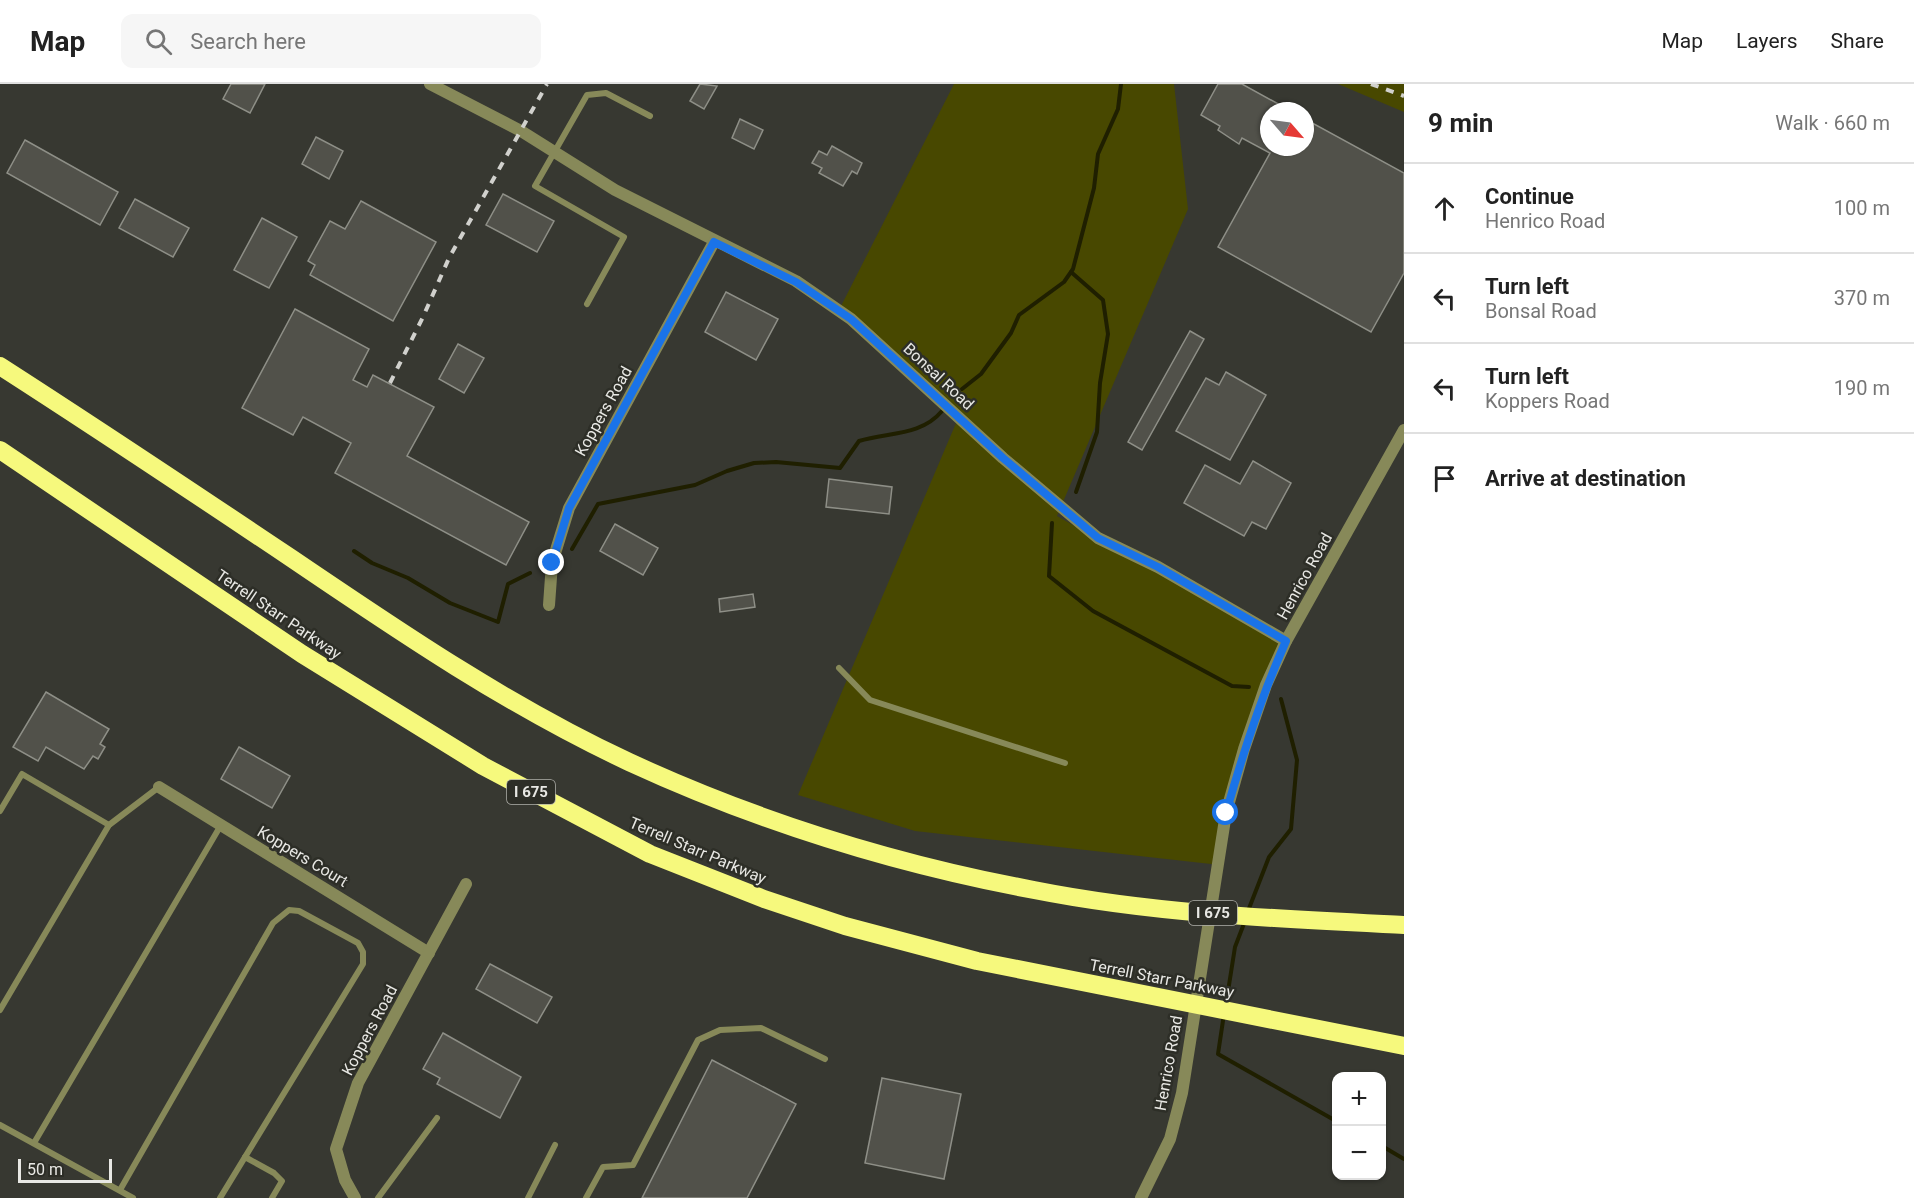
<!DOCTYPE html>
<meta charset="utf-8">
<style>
:root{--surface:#fff;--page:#f6f6f6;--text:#222;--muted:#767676;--line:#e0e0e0}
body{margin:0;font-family:Roboto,sans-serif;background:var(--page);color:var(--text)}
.controls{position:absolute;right:18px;bottom:18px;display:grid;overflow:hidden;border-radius:12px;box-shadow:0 2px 4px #0004}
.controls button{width:54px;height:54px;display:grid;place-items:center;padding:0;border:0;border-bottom:2px solid var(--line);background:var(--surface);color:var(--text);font:30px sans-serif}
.compass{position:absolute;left:1260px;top:18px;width:54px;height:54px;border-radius:50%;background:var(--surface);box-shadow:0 2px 4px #0004;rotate:118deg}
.scale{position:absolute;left:18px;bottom:15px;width:94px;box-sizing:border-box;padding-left:6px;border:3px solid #e8e8e4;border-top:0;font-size:16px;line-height:21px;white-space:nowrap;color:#e8e8e4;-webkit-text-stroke:4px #2d2e27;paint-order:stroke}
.stop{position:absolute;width:18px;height:18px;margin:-14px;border:4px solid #1a73e8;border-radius:50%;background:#fff}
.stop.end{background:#1a73e8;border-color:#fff;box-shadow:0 2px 6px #0008}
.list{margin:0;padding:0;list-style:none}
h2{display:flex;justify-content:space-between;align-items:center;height:78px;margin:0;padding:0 24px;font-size:26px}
h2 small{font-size:20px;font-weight:400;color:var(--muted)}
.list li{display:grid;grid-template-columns:39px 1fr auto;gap:18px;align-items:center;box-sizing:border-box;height:90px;padding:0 24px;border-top:2px solid var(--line)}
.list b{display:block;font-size:22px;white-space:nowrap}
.list p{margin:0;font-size:20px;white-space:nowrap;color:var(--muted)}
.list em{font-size:20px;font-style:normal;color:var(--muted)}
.icon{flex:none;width:33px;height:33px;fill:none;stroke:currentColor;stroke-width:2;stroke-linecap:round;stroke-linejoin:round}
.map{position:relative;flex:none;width:1404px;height:1114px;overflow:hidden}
header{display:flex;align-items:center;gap:36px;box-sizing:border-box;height:84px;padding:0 30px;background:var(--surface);border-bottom:2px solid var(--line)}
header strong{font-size:28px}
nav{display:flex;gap:33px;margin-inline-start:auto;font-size:21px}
.search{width:420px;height:54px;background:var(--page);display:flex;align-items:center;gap:15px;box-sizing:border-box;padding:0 21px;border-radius:12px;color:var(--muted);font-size:22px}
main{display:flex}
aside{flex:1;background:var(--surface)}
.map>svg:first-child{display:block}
.green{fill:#484800}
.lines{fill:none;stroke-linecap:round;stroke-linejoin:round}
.stream{stroke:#1f1f00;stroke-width:4}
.building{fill:#51514a;stroke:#8e8f87;stroke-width:1.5}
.service{stroke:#878959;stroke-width:6}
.minor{stroke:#878959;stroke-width:12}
.tertiary{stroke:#878959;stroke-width:12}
.motorway{stroke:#f6f97d;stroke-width:18}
.rail{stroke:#d1d1cd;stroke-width:4;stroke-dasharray:8 8;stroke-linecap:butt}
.route{stroke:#1a73e8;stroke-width:8}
.labels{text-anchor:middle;stroke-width:5;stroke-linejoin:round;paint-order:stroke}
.shield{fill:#2d2e27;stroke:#b0b0ab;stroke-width:1.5}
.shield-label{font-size:15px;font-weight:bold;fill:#e8e8e4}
.street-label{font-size:16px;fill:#e8e8e4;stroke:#2d2e27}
</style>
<header>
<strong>Map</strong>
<div class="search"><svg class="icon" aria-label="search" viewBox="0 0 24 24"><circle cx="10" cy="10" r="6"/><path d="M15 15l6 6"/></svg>Search here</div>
<nav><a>Map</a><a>Layers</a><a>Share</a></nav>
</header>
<main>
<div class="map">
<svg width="1404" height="1114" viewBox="0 0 1404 1114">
<rect width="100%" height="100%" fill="#373831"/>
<g class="green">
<path d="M954 0H1174L1188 125 1057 432 1285 561 1245 651 1220 781 915 747 798 711 959 332 841 222Z"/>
<path d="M1338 0H1404V28Z"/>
</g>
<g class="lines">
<g class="stream">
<path d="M1071 188 1103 216 1108 250 1100 299 1097 348 1076 408"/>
<path d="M962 305 981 290 1011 249 1019 231 1064 198 1073 185 1094 104 1098 70 1118 25 1121 0"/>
<path d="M1052 439 1049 492 1093 527 1232 602 1249 603"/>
<path d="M572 465 598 420 695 401 727 387 754 379 776 378 840 384 859 357C889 348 921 352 942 327"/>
<path d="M354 467 372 479 408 494 450 519 498 538 508 500 530 489"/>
<path d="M1248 827 1269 773 1291 745 1297 676 1281 615"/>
<path d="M1226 920 1235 863 1245 837"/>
<path d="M1224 930 1218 970 1336 1037"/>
<path d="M1382 1062 1404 1075"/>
</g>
</g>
<g class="building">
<path d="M231 0H265L250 29 223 15Z"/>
<path d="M700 0 717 2 704 25 690 17Z"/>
<path d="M1218 0H1242L1291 27H1269V63H1305V35L1404 89V189L1371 248 1218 163 1270 69 1242 54 1239 60 1218 46 1220 42 1201 31Z"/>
<path d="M740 35 763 46 754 65 732 54Z"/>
<path d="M316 53 343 67 329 95 302 80Z"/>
<path d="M25 56 118 108 100 141 7 89Z"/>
<path d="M832 62 862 79 857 90 852 87 843 102 819 89 822 84 812 79 819 67 827 71Z"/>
<path d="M503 110 554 137 537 168 486 141Z"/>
<path d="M135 115 189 144 173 173 119 144Z"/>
<path d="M361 117 436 158 393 237 310 191 315 181 308 177 330 137 345 145Z"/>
<path d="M262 134 297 153 269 204 234 186Z"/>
<path d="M726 208 778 235 756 276 705 248Z"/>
<path d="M295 225 369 265 353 296 367 303 373 291 434 323 407 372 529 438 506 481 335 389 351 359 303 333 293 351 242 324Z"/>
<path d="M1190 247 1204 255 1142 366 1128 358Z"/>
<path d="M458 260 484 274 464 309 439 295Z"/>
<path d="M1226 288 1266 311 1230 376 1176 347 1206 294 1219 301Z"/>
<path d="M1253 377 1291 399 1266 445 1252 438 1244 452 1184 419 1205 381 1240 400Z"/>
<path d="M829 395 892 403 889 430 826 423Z"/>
<path d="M615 440 658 464 643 491 600 467Z"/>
<path d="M753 510 755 523 720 528 719 515Z"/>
<path d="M46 608 109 645 100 660 105 663 98 675 93 672 84 685 46 663 38 677 13 663Z"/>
<path d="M239 663 290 692 272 724 221 695Z"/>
<path d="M490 880 552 913 537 939 476 905Z"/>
<path d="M443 949 521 993 500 1034 437 1000 440 994 423 985Z"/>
<path d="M712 976 796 1020 747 1114H642Z"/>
<path d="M882 994 961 1010 944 1095 865 1079Z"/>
</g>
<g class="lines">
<g class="service">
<path d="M587 220 624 153 535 102 587 11 606 9 650 32"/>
<path d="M839 584 870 616 1065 679"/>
<path d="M0 727 22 690 109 741"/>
<path d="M0 926 109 741 159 703"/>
<path d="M0 1041 133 1114"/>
<path d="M34 1059 221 741"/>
<path d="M245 1073 274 1089 282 1097 272 1114"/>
<path d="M120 1106 273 839 289 826 299 827 358 859 363 868V880L220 1114"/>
<path d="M378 1114 437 1034"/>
<path d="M528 1114 555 1061"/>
<path d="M586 1114 603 1083 633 1081 698 956 720 946 761 944 825 975"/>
</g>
<g class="minor">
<path d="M430 0 521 47 615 106 796 197 851 235 1003 374 1098 454 1158 483 1286 557"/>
<path d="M549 521 552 479 569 424 714 158"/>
<path d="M159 703 429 869"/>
<path d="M355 1114 345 1096 336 1065 358 999 466 800"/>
</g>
<path class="tertiary" d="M1141 1114 1170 1055 1182 1009 1226 729 1244 665 1266 601 1286 557 1404 346"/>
<g class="motorway">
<path d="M0 282C98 345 194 409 291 474 400 548 509 622 629 678 757 737 895 780 1034 806 1155 830 1281 835 1404 841"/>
<path d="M0 366 302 570 483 682 650 770 764 815 845 842 977 877 1404 962"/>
</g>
<g class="rail">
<path d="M1371 0 1404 12"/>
<path d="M390 299 423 233 449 174 547 0"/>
</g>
</g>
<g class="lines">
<path class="route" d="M552 479 569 424 714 158 796 198 851 235 1003 374 1098 454 1158 483 1286 557C1261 613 1243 669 1226 729"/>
</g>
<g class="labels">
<g class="shield">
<rect x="507" y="696" width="48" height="24" rx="4.5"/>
<rect x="1189" y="817" width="48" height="24" rx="4.5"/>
</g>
<g class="shield-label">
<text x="531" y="713">I 675</text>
<text x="1213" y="834">I 675</text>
</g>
<g class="street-label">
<text transform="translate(939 292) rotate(43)" y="6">Bonsal Road</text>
<text transform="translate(603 327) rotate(-61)" y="6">Koppers Road</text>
<text transform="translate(1304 492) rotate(-61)" y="6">Henrico Road</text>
<text transform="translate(279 530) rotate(34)" y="6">Terrell Starr Parkway</text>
<text transform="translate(698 766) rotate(23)" y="6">Terrell Starr Parkway</text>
<text transform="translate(303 772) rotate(31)" y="6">Koppers Court</text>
<text transform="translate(1162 894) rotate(11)" y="6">Terrell Starr Parkway</text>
<text transform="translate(369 946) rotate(-62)" y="6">Koppers Road</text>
<text transform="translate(1168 979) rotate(-80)" y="6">Henrico Road</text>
</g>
</g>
</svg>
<div class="controls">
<button>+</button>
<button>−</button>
</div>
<svg class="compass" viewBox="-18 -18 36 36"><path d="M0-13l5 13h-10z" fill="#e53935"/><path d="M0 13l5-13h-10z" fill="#767676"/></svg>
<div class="scale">50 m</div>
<div class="stop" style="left:1226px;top:729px"></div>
<div class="stop end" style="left:552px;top:479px"></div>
</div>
<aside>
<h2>9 min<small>Walk · 660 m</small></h2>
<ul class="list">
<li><svg class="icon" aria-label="ahead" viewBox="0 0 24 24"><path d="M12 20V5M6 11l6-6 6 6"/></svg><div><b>Continue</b><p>Henrico Road</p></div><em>100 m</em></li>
<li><svg class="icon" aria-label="left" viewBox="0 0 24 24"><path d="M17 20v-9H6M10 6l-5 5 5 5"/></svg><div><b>Turn left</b><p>Bonsal Road</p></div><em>370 m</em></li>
<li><svg class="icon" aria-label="left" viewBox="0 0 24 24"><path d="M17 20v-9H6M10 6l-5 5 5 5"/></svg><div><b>Turn left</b><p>Koppers Road</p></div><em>190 m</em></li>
<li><svg class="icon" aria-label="arrive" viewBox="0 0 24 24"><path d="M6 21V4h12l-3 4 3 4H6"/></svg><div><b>Arrive at destination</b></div></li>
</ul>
</aside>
</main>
